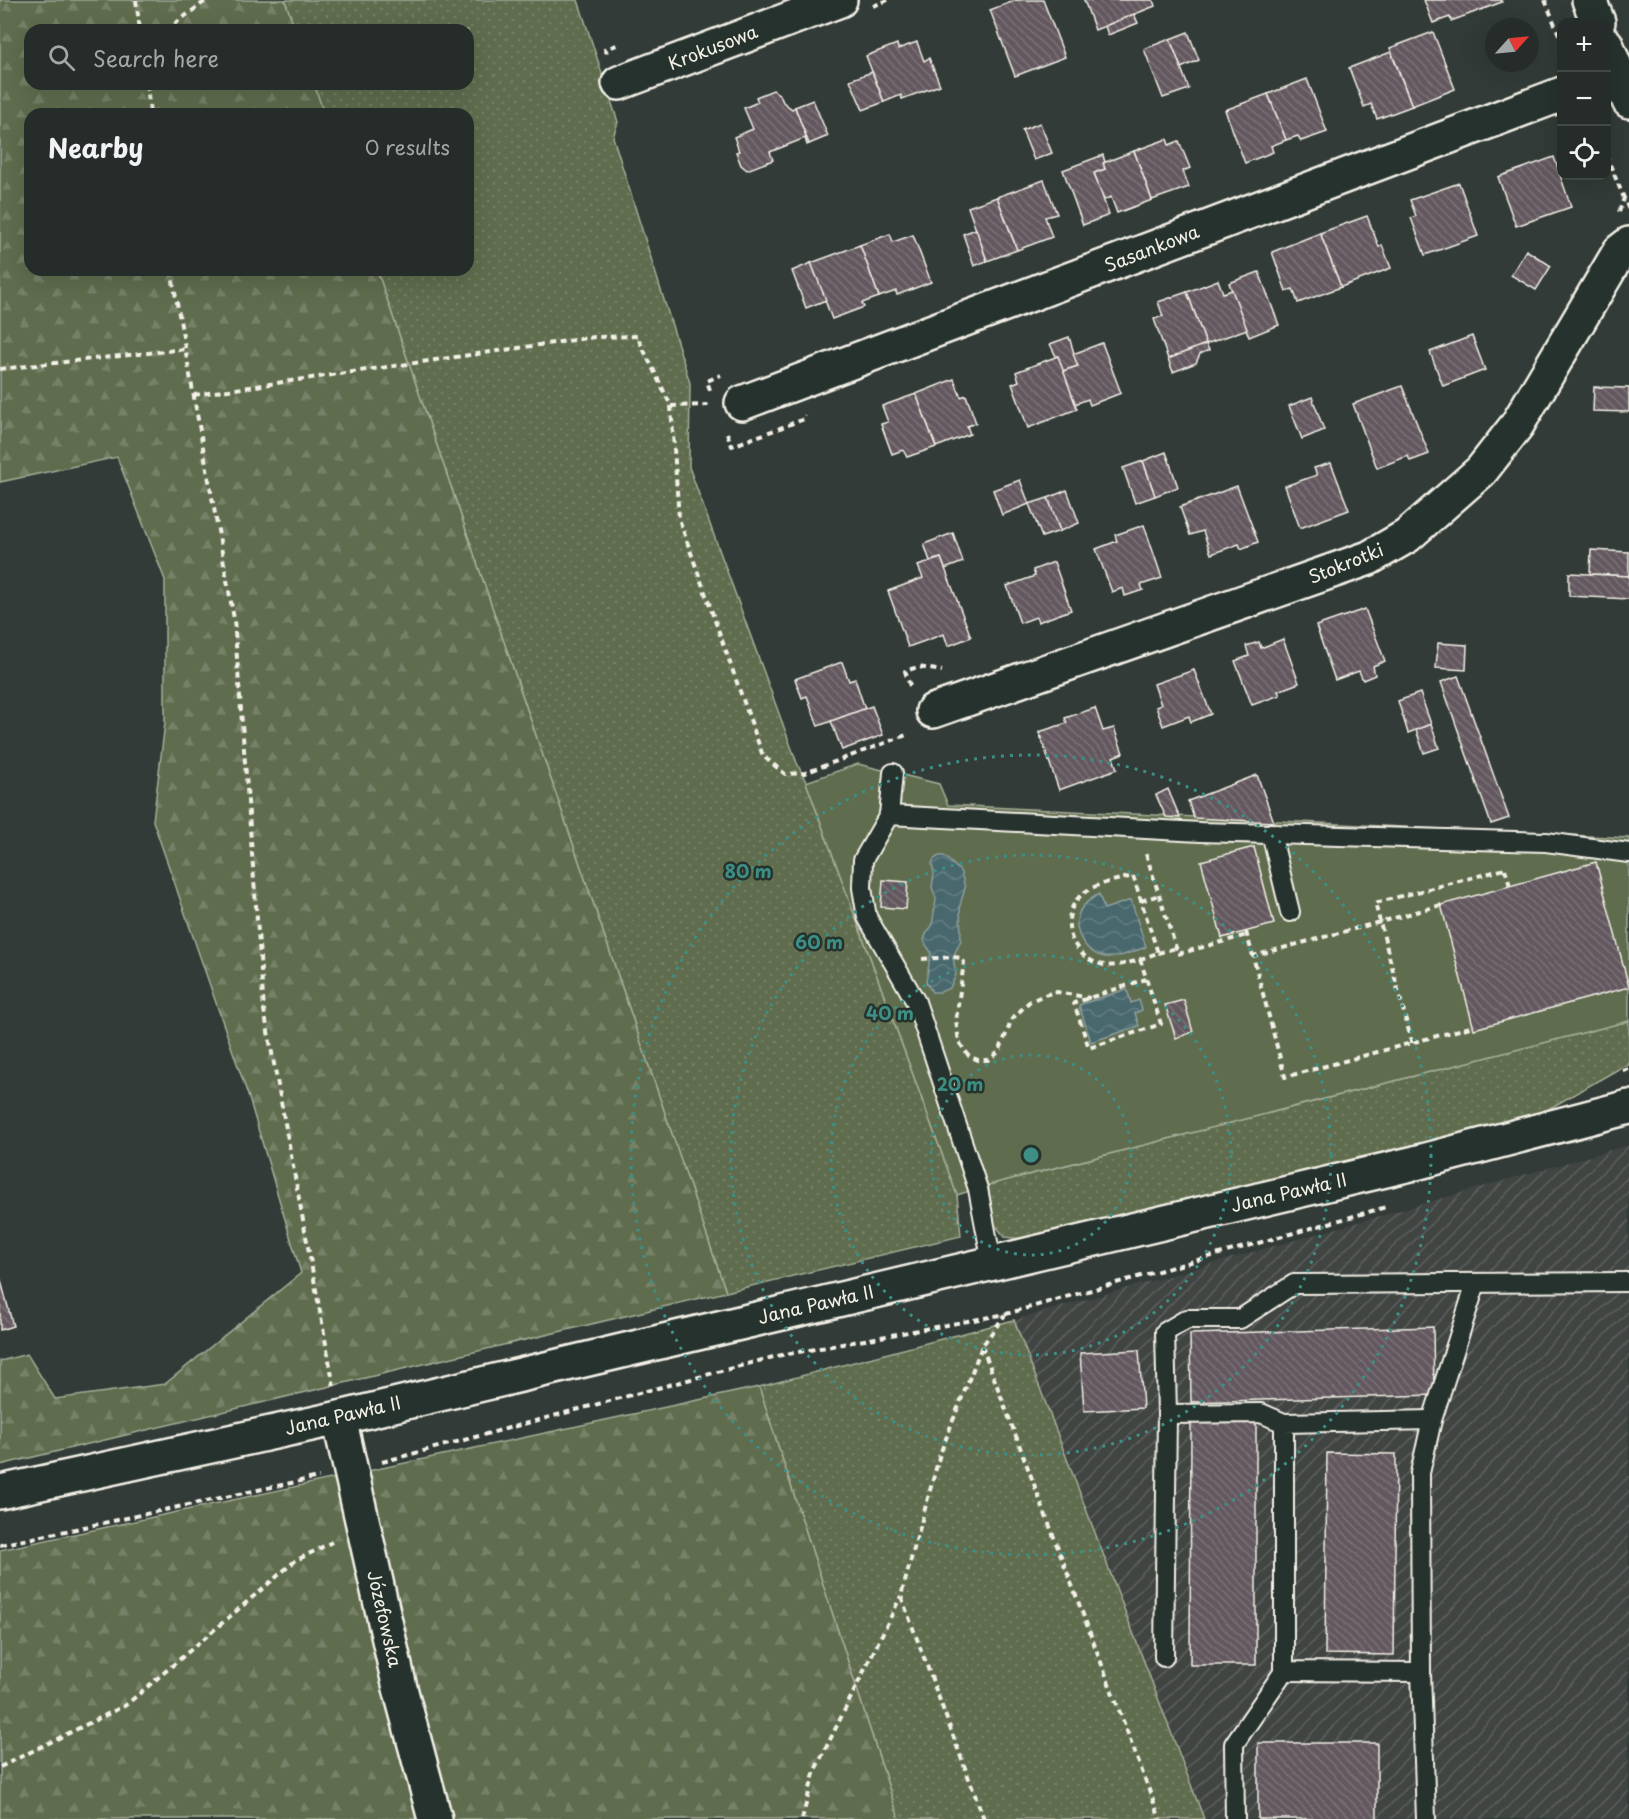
<!DOCTYPE html>
<meta charset="utf-8">
<style>
:root{--surface:#262c29;--page:#323835;--text:#f1f3f6;--muted:#a4a7a8;--line:#424846}
body{margin:0;font-family:"Playpen Sans",sans-serif;background:var(--page);color:var(--text)}
.controls{position:absolute;right:18px;top:18px;display:grid;overflow:hidden;border-radius:12px;box-shadow:0 6px 24px #0002}
.controls button{width:54px;height:54px;display:grid;place-items:center;padding:0;border:0;border-bottom:2px solid var(--line);background:var(--surface);color:var(--text);font:30px sans-serif}
.compass{position:absolute;left:1485px;top:18px;width:54px;height:54px;border-radius:50%;background:var(--surface);box-shadow:0 6px 24px #0002;rotate:63deg}
.list{margin:0;padding:0;list-style:none}
h2{display:flex;justify-content:space-between;align-items:center;height:78px;margin:0;padding:0 24px;font-size:26px}
h2 small{font-size:20px;font-weight:400;color:var(--muted)}
.icon{flex:none;width:33px;height:33px;fill:none;stroke:currentColor;stroke-width:2;stroke-linecap:round;stroke-linejoin:round}
.map{position:relative;flex:none;width:1629px;height:1819px;overflow:hidden}
.search{position:absolute;background:var(--surface);box-shadow:0 6px 24px #0002;left:24px;top:24px;width:450px;height:66px;display:flex;align-items:center;gap:15px;box-sizing:border-box;padding:0 21px;border-radius:18px;color:var(--muted);font-size:22px}
.panel{position:absolute;background:var(--surface);box-shadow:0 6px 24px #0002;left:24px;top:108px;width:450px;height:168px;border-radius:18px}
.map>svg:first-child{display:block}
.industrial{fill:url(#industrial-furrows)}
.grass{fill:url(#grass-dots);stroke:#a9ae9a;stroke-width:1.5}
.forest{fill:url(#forest-firs);stroke:#a9ae9a;stroke-width:1.5}
.park{fill:#5e6c4d;stroke:#a9ae9a;stroke-width:1.5}
.water{fill:url(#water-waves);stroke:#8d9f9f;stroke-width:1.5}
.building{fill:url(#building-back-hatch);stroke:#f4f1e8;stroke-width:1.5}
.lines{fill:none;stroke-linecap:round;stroke-linejoin:round}
.lane-casing{stroke:#f4f1e8;stroke-width:22}
.street-casing{stroke:#f4f1e8;stroke-width:38}
.secondary-casing{stroke:#f4f1e8;stroke-width:38}
.path{stroke:#f4f1e8;stroke-width:4;stroke-dasharray:6 4.5;stroke-linecap:butt}
.lane{stroke:#26332d;stroke-width:18}
.street{stroke:#26332d;stroke-width:33}
.secondary{stroke:#26332d;stroke-width:33}
.ring{fill:none;stroke:#3d8f86;stroke-width:3;stroke-dasharray:3 6}
.labels{text-anchor:middle;stroke-width:5;stroke-linejoin:round;paint-order:stroke}
.street-label{font-size:18px;fill:#f4f1e8;stroke:#26332d}
.centre{fill:#3d8f86;stroke:#26332d;stroke-width:3}
.ring-label{font-size:18px;text-anchor:middle;font-weight:bold;fill:#3d8f86;stroke:#26332d;stroke-width:5;stroke-linejoin:round;paint-order:stroke}
</style>
<div class="map">
<svg width="1629" height="1819" viewBox="0 0 1629 1819">
<defs>
<pattern id="industrial-furrows" width="10" height="10" patternUnits="userSpaceOnUse" patternTransform="scale(1.5)"><rect width="10" height="10" fill="#414443"/><path d="M-1 1l2-2M0 10L10 0M9 11l2-2" fill="none" stroke="#5d5f5e"/></pattern>
<pattern id="grass-dots" width="8" height="8" patternUnits="userSpaceOnUse" patternTransform="scale(1.5)"><rect width="8" height="8" fill="#5e6c4d"/><path d="M2 2h.1M6 6h.1" fill="none" stroke="#768167" stroke-width="1.8" stroke-linecap="round"/></pattern>
<pattern id="forest-firs" width="22" height="20" patternUnits="userSpaceOnUse" patternTransform="scale(1.5)"><rect width="22" height="20" fill="#5e6c4d"/><path d="M5 1l3.5 6h-7zM16 11l3.5 6h-7z" fill="#768167"/></pattern>
<pattern id="water-waves" width="16" height="10" patternUnits="userSpaceOnUse" patternTransform="scale(1.5)"><rect width="16" height="10" fill="#48686e"/><path d="M0 5q4-4 8 0t8 0" fill="none" stroke="#637e83"/></pattern>
<pattern id="building-back-hatch" width="6" height="6" patternUnits="userSpaceOnUse" patternTransform="scale(1.5)"><rect width="6" height="6" fill="#63595f"/><path d="M-1 5l2 2M0 0l6 6M5-1l2 2" fill="none" stroke="#7a7176"/></pattern>
</defs>
<rect width="100%" height="100%" fill="#323b37"/>
<filter id="ink" filterUnits="userSpaceOnUse"><feTurbulence type="fractalNoise" baseFrequency=".0167" numOctaves="2"/><feDisplacementMap in="SourceGraphic" scale="12" xChannelSelector="R" yChannelSelector="G"/><feConvolveMatrix kernelMatrix="1 2 1 2 8 2 1 2 1" color-interpolation-filters="sRGB"/></filter>
<g filter="url(#ink)">
<path class="industrial" d="M1629 1145V1819H1204L1014 1320Z"/>
<g class="grass">
<path d="M285 0H578L618 122 613 137 690 383 689 467 797 763 806 782 957 1195 961 1236 726 1292 377 270H468V114H324L314 84H468V30H295Z"/>
<path d="M1629 1021V1065L1622 1067 1538 1115 1022 1239 1005 1237 995 1225 988 1185Z"/>
<path d="M1014 1320 1204 1819H899L759 1387Z"/>
</g>
<g class="forest">
<path d="M0 0H285L295 30H30V84H314L324 114H30V270H377L726 1292 0 1465V1361L27 1354 55 1399 165 1384 301 1273 249 1098 153 821 165 723V580L117 457 0 482Z"/>
<path d="M759 1387 899 1819H0V1550Z"/>
</g>
<path class="park" d="M858 764 939 784 948 805 1629 838V1021L988 1185 957 1195 806 782Z"/>
<g class="water">
<path d="M939 856H944L960 871 963 879 965 888 960 905 961 940 953 957 956 975 950 988 940 992H932L926 982 931 952 926 945 924 940 926 934 932 926 936 899 932 887 934 873 932 864 934 859Z"/>
<path d="M1099 894 1104 909 1131 900 1146 947C1134 951 1118 959 1105 957 1084 953 1070 928 1081 909 1086 902 1092 898 1099 894Z"/>
<path d="M1127 989 1131 1003 1139 1000 1142 1010 1135 1013 1139 1026 1091 1042 1079 1005Z"/>
</g>
<g class="building">
<path d="M1017 0H1043L1065 57 1015 76 990 10Z"/>
<path d="M1084 0H1153L1155 6 1095 30Z"/>
<path d="M1424 0H1501L1502 2 1451 21 1450 17 1433 23Z"/>
<path d="M1134 14 1138 23 1108 35 1105 26Z"/>
<path d="M1188 32 1199 60 1181 68 1170 39Z"/>
<path d="M1433 32 1455 89 1412 106 1390 48Z"/>
<path d="M1170 39 1189 89 1163 98 1144 49Z"/>
<path d="M917 42 924 61 929 58 940 85 902 99 901 95 884 102 866 56 897 44 898 49Z"/>
<path d="M1391 52 1412 106 1377 119 1371 104 1364 107 1349 68Z"/>
<path d="M872 72 884 102 863 110 850 80Z"/>
<path d="M1307 79 1327 132 1301 141 1298 136 1286 140 1268 94Z"/>
<path d="M773 90 780 95 783 102 792 109 795 107 809 144 807 145 805 138 770 152 773 160 747 170 741 165 736 152 739 151 734 137 753 129 744 108 758 102 756 97Z"/>
<path d="M1268 94 1286 140 1271 146 1273 152 1245 163 1225 110Z"/>
<path d="M813 100 828 136 809 144 795 107Z"/>
<path d="M1040 123 1052 153 1034 160 1022 130Z"/>
<path d="M1167 139 1169 145 1179 141 1190 168 1183 171 1189 187 1152 200 1134 151Z"/>
<path d="M1134 151 1152 200 1117 213 1111 197 1104 200 1094 173 1105 169 1103 163Z"/>
<path d="M1103 155 1105 162 1103 163 1105 169 1094 173 1109 215 1083 225 1063 170Z"/>
<path d="M1554 157 1571 207 1516 226 1498 177Z"/>
<path d="M1044 180 1057 214 1045 217 1052 237 1017 250 997 197Z"/>
<path d="M1459 183 1478 236 1425 255 1411 218 1416 216 1410 200Z"/>
<path d="M997 197 1017 250 987 261 968 207Z"/>
<path d="M1367 216 1379 247 1382 245 1391 268 1341 287 1320 233Z"/>
<path d="M976 229 987 261 974 266 963 234Z"/>
<path d="M1320 233 1341 287 1298 303 1293 289 1286 291 1272 252Z"/>
<path d="M890 234 893 242 913 235 931 282 897 295 896 291 879 297 860 245Z"/>
<path d="M860 245 879 297 862 303 864 307 832 319 811 263Z"/>
<path d="M1526 250 1551 266 1536 290 1511 275Z"/>
<path d="M811 263 826 300 806 308 792 271Z"/>
<path d="M1259 272 1279 325 1249 337 1229 283Z"/>
<path d="M1218 280 1223 293 1232 290 1247 329 1206 344 1187 292Z"/>
<path d="M1187 292 1206 344 1168 359 1154 319 1163 316 1158 302Z"/>
<path d="M1472 336 1485 370 1443 386 1430 352Z"/>
<path d="M1069 337 1078 366 1063 371 1050 344Z"/>
<path d="M1102 343 1121 393 1090 405 1088 399 1075 404 1063 371 1078 366 1073 354Z"/>
<path d="M1206 344 1209 350 1200 354 1196 363 1173 372 1168 359Z"/>
<path d="M1058 356 1077 409 1028 428 1012 384 1019 381 1016 372Z"/>
<path d="M954 379 961 397 966 395 976 423 967 426 970 434 936 447 916 394Z"/>
<path d="M1402 386 1429 454 1410 461 1408 456 1377 468 1353 404Z"/>
<path d="M1594 387 1629 388V412L1593 411Z"/>
<path d="M916 394 936 447 907 457 903 450 892 454 881 424 888 422 882 406Z"/>
<path d="M1312 397 1324 430 1302 439 1289 406Z"/>
<path d="M1166 452 1178 487 1155 496 1143 461Z"/>
<path d="M1143 461 1155 496 1135 503 1123 468Z"/>
<path d="M1331 463 1349 510 1300 528 1285 486 1317 475 1314 468Z"/>
<path d="M1020 480 1029 504 1002 515 993 490Z"/>
<path d="M1237 486 1258 542 1241 549 1239 544 1211 554 1203 531 1190 535 1180 507Z"/>
<path d="M1067 490 1079 523 1060 531 1048 498Z"/>
<path d="M1048 498 1060 531 1042 537 1029 504Z"/>
<path d="M1144 525 1162 578 1141 585 1143 590 1125 596 1123 588 1112 592 1096 549 1117 541 1115 535Z"/>
<path d="M953 533 963 562 945 569 941 558 930 561 924 544Z"/>
<path d="M1591 550 1629 552V576L1590 574Z"/>
<path d="M941 558 971 637 948 646 944 634 908 647 888 591 923 578 918 566Z"/>
<path d="M1054 562 1071 610 1038 622 1036 617 1020 623 1007 586 1035 576 1033 570Z"/>
<path d="M1569 573 1629 576V599L1569 596Z"/>
<path d="M1365 609 1385 661 1373 666 1375 675 1363 680 1359 671 1335 680 1316 626Z"/>
<path d="M1283 639 1299 683 1278 691 1280 695 1252 705 1235 661 1249 656 1246 646 1259 642 1261 648Z"/>
<path d="M1438 643 1467 645 1466 670 1436 668Z"/>
<path d="M842 662 849 681 855 679 865 709 818 726 807 696 802 698 795 679Z"/>
<path d="M1194 670 1211 714 1191 722 1189 716 1163 726 1156 707 1161 705 1154 684Z"/>
<path d="M1458 676 1509 818 1491 824 1441 682Z"/>
<path d="M1420 693 1431 724 1408 733 1398 701Z"/>
<path d="M872 706 883 735 842 750 831 721Z"/>
<path d="M1095 708 1103 731 1114 728 1123 753 1113 757 1117 769 1059 790 1039 732 1067 723 1065 718Z"/>
<path d="M1431 724 1439 748 1424 753 1416 730Z"/>
<path d="M1257 775 1274 822 1194 818 1188 801Z"/>
<path d="M1168 789 1180 818 1166 817 1156 795Z"/>
<path d="M1254 847 1274 924 1222 938 1201 861Z"/>
<path d="M1596 862 1629 987 1474 1029 1441 905Z"/>
<path d="M883 880 908 882 906 909 881 907Z"/>
<path d="M1184 1000 1193 1032 1176 1038 1165 1005Z"/>
<path d="M0 1277 13 1326 0 1330Z"/>
<path d="M1433 1327 1434 1395 1191 1402 1190 1334Z"/>
<path d="M1139 1350 1143 1408 1084 1411 1080 1353Z"/>
<path d="M1191 1422H1256V1665H1190Z"/>
<path d="M1327 1453 1396 1454 1394 1655 1325 1654Z"/>
<rect x="1258" y="1743" width="119" height="76"/>
</g>
<g class="lines">
<g class="lane-casing">
<g id="lane">
<path d="M889 815 893 773"/>
<path d="M1271 833 1290 912"/>
<path d="M992 1263 978 1189 916 1002 867 917 862 888 863 860 889 815 1200 832 1546 842 1629 853"/>
<path d="M1167 1414 1261 1413 1284 1423"/>
<path d="M1164 1657 1167 1414 1165 1332 1187 1319H1240L1294 1284 1629 1282"/>
<path d="M1421 1672 1284 1671V1423L1432 1420"/>
<path d="M1235 1819 1234 1744 1284 1671"/>
<path d="M1426 1819 1421 1672 1420 1473 1432 1420 1476 1283"/>
</g>
</g>
<g class="street-casing">
<g id="street">
<path d="M1589 0 1598 22"/>
<path d="M1606 44 1629 101"/>
<path d="M619 83 840 0"/>
<path d="M742 403 1562 94"/>
<path d="M933 711 1369 558 1407 536 1481 471 1517 425 1620 251 1629 244"/>
<path d="M339 1418 400 1688 435 1819"/>
</g>
</g>
<g class="secondary-casing">
<path id="secondary" d="M0 1492 339 1418 1415 1163 1629 1107"/>
</g>
<g class="path">
<path d="M136 0 140 30"/>
<path d="M1545 0 1562 42"/>
<path d="M873 6 888 0"/>
<path d="M166 30 207 0"/>
<path d="M607 53 605 49 617 45"/>
<path d="M147 84 150 114"/>
<path d="M1606 155 1629 210"/>
<path d="M1619 212 1624 198"/>
<path d="M171 270 234 619 264 1010 334 1387"/>
<path d="M0 369 185 349"/>
<path d="M710 390 707 381 721 375"/>
<path d="M194 395 594 337 637 336 671 406 709 405"/>
<path d="M671 406 679 519 763 756 785 774 805 773 909 734"/>
<path d="M727 433 732 446 804 419 805 415"/>
<path d="M910 686 905 671 918 667 942 671"/>
<path d="M1146 854 1178 954 1247 935"/>
<path d="M1505 869 1510 886"/>
<path d="M1133 876 1158 953C1142 958 1121 968 1104 965 1070 959 1055 914 1085 892 1098 883 1118 880 1133 876Z"/>
<path d="M1141 901 1159 895"/>
<path d="M1441 905 1380 922 1375 903 1505 869"/>
<path d="M1246 932 1253 956"/>
<path d="M1158 953 1176 948"/>
<path d="M922 959 953 957 961 958 964 962 956 1020 959 1042 969 1056 978 1060H988L999 1052 1012 1019 1029 1002 1044 995 1057 992 1090 998"/>
<path d="M1140 959 1161 1024 1089 1048 1074 1003 1146 979"/>
<path d="M1412 1043 1380 922 1253 956 1285 1077 1474 1026"/>
<path d="M1623 1071 1629 1069"/>
<path d="M982 1346 1160 1819"/>
<path d="M382 1462 777 1356 1006 1314 1386 1207"/>
<path d="M0 1545 319 1477"/>
<path d="M0 1767 126 1705 295 1561 332 1542"/>
<path d="M802 1819 815 1770 901 1596"/>
<path d="M984 1819 901 1596 940 1454 982 1346 1005 1315"/>
</g>
<use href="#lane" class="lane"/>
<use href="#street" class="street"/>
<use href="#secondary" class="secondary"/>
</g>
</g>
<g class="ring">
<circle cx="1031" cy="1155" r="100"/>
<circle cx="1031" cy="1155" r="200"/>
<circle cx="1031" cy="1155" r="300"/>
<circle cx="1031" cy="1155" r="400"/>
</g>
<g class="labels">
<g class="street-label">
<text transform="translate(713 48) rotate(-21)" y="6">Krokusowa</text>
<text transform="translate(1152 249) rotate(-21)" y="6">Sasankowa</text>
<text transform="translate(1346 564) rotate(-22)" y="6">Stokrotki</text>
<text transform="translate(1289 1193) rotate(-13)" y="6">Jana Pawła II</text>
<text transform="translate(816 1305) rotate(-13)" y="6">Jana Pawła II</text>
<text transform="translate(343 1416) rotate(-13)" y="6">Jana Pawła II</text>
<text transform="translate(384 1619) rotate(77)" y="6">Józefowska</text>
</g>
</g>
<circle cx="1031" cy="1155" r="9" class="centre"/>
<g class="ring-label">
<text x="748" y="878">80 m</text>
<text x="819" y="949">60 m</text>
<text x="890" y="1020">40 m</text>
<text x="960" y="1091">20 m</text>
</g>
</svg>
<div class="controls">
<button>+</button>
<button>−</button>
<button><svg class="icon" aria-label="locate" viewBox="0 0 24 24"><circle cx="12" cy="12" r="6"/><path d="M12 2v4M12 18v4M2 12h4M18 12h4"/></svg></button>
</div>
<svg class="compass" viewBox="-18 -18 36 36"><path d="M0-13l5 13h-10z" fill="#e53935"/><path d="M0 13l5-13h-10z" fill="#a4a7a8"/></svg>
<div class="search"><svg class="icon" aria-label="search" viewBox="0 0 24 24"><circle cx="10" cy="10" r="6"/><path d="M15 15l6 6"/></svg>Search here</div>
<section class="panel">
<h2>Nearby<small>0 results</small></h2>
<ul class="list">
</ul>
</section>
</div>
